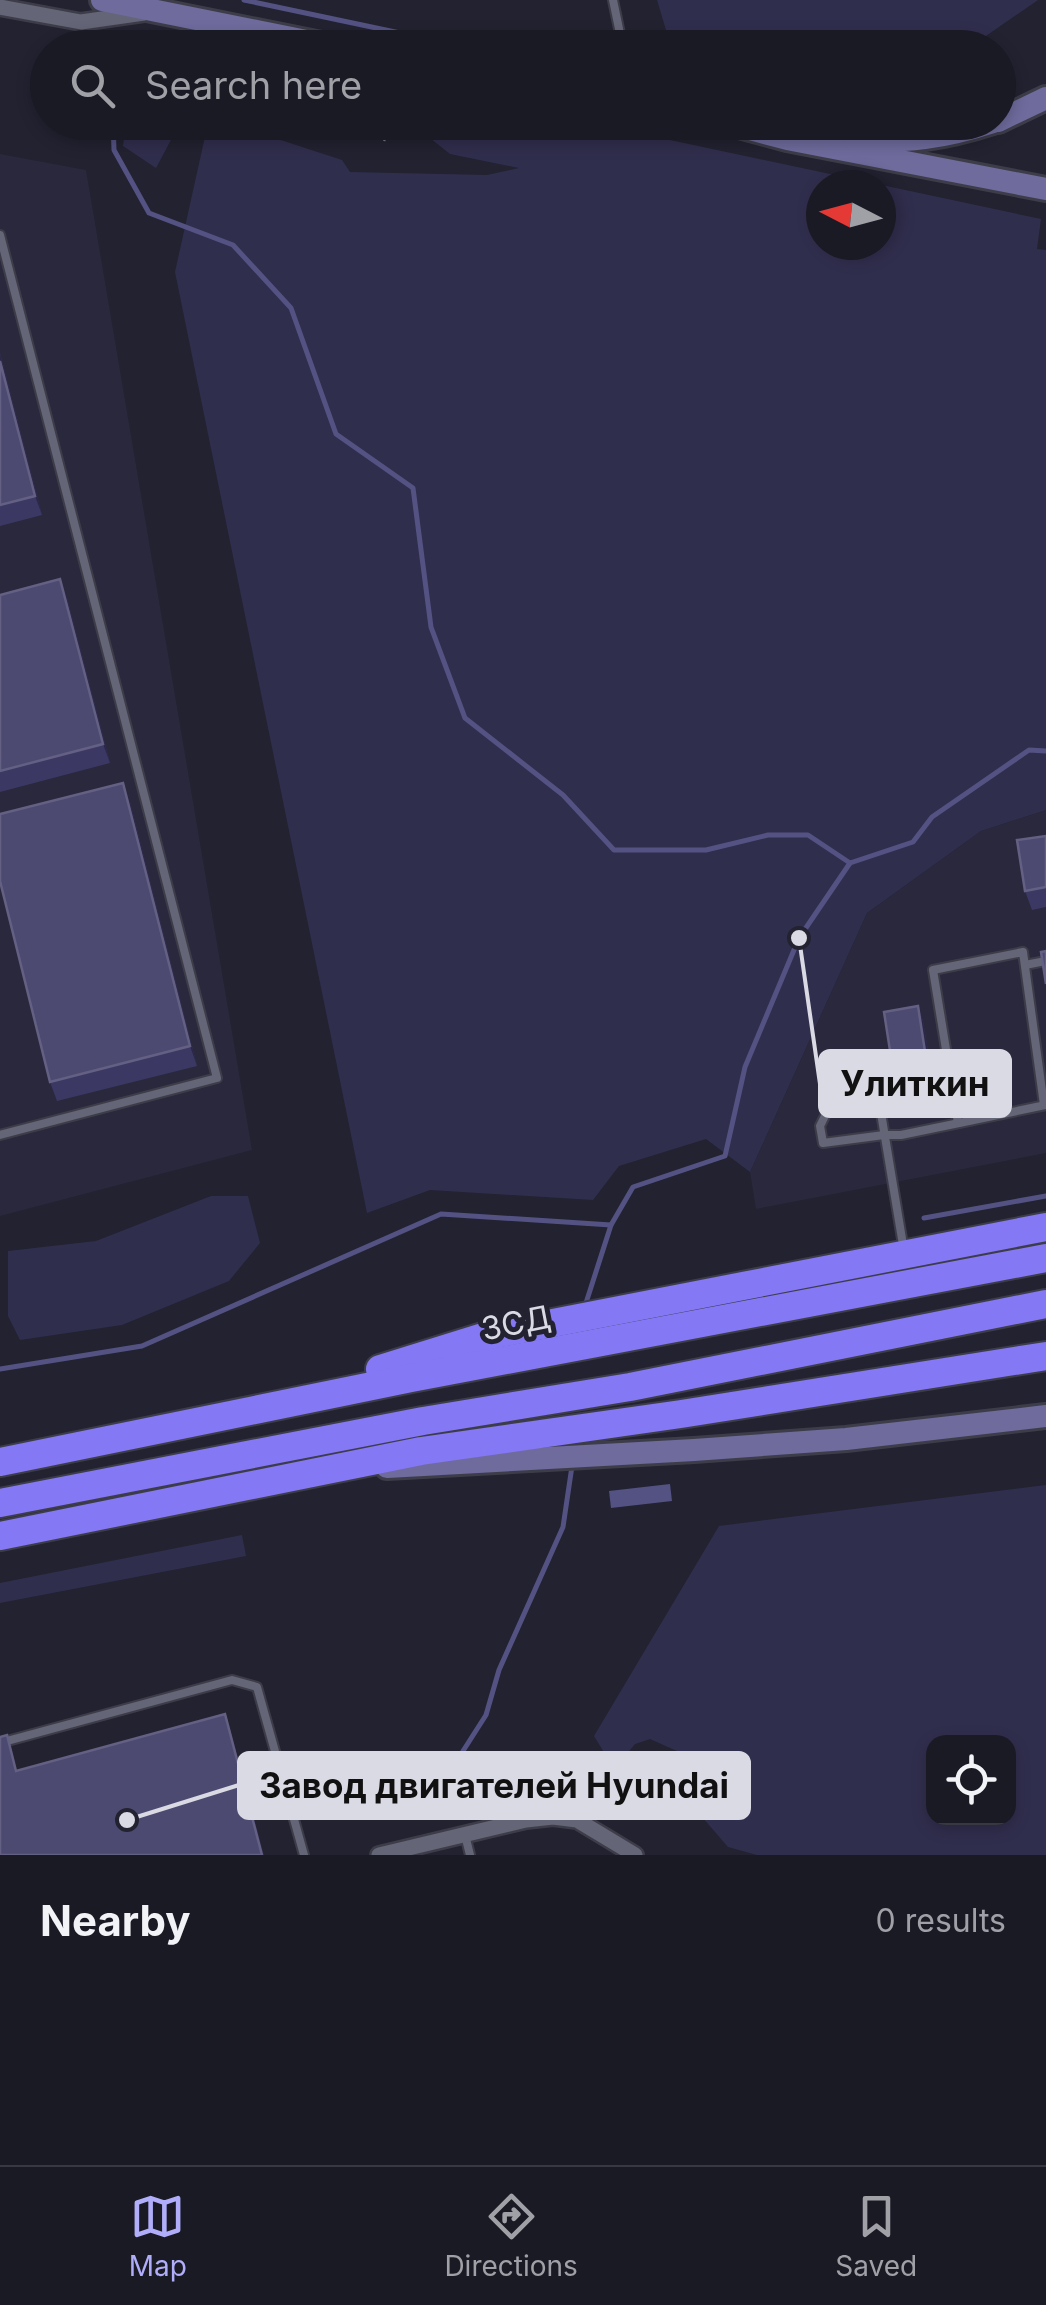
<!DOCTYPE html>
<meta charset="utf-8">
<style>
:root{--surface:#1a1a25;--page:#272732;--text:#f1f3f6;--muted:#9fa1a7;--line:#383842;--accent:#b0aefa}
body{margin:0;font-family:Inter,sans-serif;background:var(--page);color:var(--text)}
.controls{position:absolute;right:30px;bottom:30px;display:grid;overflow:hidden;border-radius:20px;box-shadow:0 5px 15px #0003}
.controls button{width:90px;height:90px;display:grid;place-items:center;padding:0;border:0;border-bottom:2px solid var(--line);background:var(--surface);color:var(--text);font:50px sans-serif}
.compass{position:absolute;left:806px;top:170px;width:90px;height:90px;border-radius:50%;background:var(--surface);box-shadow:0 5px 15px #0003;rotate:276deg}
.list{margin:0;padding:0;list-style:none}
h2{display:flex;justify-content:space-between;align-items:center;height:130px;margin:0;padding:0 40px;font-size:42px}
h2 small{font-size:32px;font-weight:400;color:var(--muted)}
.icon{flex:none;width:55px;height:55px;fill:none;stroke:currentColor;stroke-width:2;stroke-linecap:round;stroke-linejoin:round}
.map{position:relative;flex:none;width:1046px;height:1855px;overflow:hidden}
.search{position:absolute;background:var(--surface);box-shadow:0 5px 15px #0003;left:30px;right:30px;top:30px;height:110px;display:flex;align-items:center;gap:25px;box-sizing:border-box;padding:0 35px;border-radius:55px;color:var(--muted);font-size:38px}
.sheet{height:310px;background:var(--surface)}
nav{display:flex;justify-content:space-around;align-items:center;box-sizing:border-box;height:140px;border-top:2px solid var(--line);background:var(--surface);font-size:28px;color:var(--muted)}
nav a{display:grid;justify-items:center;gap:5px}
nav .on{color:var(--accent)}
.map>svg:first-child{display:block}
.built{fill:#29283d}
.green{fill:#302e4d;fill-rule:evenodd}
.water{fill:#545283}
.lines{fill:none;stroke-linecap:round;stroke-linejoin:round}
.stream{stroke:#545283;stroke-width:5}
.service-casing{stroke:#3d3d4a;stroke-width:12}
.minor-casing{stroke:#3d3d4a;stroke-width:20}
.secondary-casing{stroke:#3d3d4a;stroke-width:28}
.motorway-casing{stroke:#3d3d4a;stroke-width:32}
.path{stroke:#737480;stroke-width:2.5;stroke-dasharray:2.5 8;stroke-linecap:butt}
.service{stroke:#656578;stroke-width:8}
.minor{stroke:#656578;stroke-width:15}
.secondary{stroke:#6f6b9d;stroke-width:22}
.motorway{stroke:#8578f4;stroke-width:28}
.wall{fill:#3c3864}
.shaded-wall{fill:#2a284a}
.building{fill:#4d4a71;stroke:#636083;stroke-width:2.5}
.labels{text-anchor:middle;stroke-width:10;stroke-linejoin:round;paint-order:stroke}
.street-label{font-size:32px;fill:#d9dae4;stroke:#222231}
.leader{fill:none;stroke:#d9dae4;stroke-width:4}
.callout-dot{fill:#d9dae4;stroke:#222231;stroke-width:4}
.callout{fill:#d9dae4;stroke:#d9dae4;stroke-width:4}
.callout-label{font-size:35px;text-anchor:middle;font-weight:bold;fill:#111}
</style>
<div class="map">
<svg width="1046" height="1855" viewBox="0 0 1046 1855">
<rect width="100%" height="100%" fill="#222231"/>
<g class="built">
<path d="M0 154 86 170 252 1150 0 1216Z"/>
<path d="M1046 810V1153L756 1209 750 1172 867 913 981 831Z"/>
</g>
<g class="green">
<path d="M657 0H1038L970 47H761L666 30Z"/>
<path d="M126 123H180L156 168 123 146Z"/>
<path d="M208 123H229L342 160 350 172 487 175 519 168 450 154 411 123H590L1041 219 1037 249 1046 250V810L981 831 867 913 750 1172 706 1139 619 1166 593 1200 430 1190 367 1213 175 272ZM821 185H881V245H821Z"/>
<path d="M211 1196H248L260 1243 229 1281 122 1325 20 1340 8 1316V1251L96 1241Z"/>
<path d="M1046 1485V1855H757L728 1847 702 1817 697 1760 650 1739 635 1744 625 1756 605 1754 594 1736 719 1526ZM934 1742H1008V1818H934Z"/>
<path d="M242 1535 246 1556 0 1603V1583Z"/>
</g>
<path class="water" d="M670 1484 672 1501 611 1508 609 1491Z"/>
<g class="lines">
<g class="stream">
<path d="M244 0 471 48"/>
<path d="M113 122 114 150 149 213 233 245 291 308 336 434 413 488 431 627 465 718 563 795 614 850H706L768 835H808L850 863"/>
<path d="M924 1218 1046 1196"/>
<path d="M585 1306 611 1225 633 1187 725 1156 745 1067 799 938 850 863 913 842 932 817 1029 750 1046 751"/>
<path d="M0 1369 142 1346 441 1214 611 1225"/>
<path d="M463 1751 486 1715 499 1670 563 1527 572 1466"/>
</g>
<g class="service-casing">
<g id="service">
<path d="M613 0 623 48"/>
<path d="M0 235 217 1078 0 1135"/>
<path d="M1025 965 1046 961"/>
<path d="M958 1123 933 970 1023 952 1044 1105"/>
<path d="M904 1251 872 1059 855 1055 820 1126 823 1143 884 1135H901L1046 1105"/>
<path d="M0 1743 232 1680 257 1687 304 1855"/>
<path d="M465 1835 470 1855"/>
</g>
</g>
<g class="minor-casing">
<g id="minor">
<path d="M0 7 81 22 144 13"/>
<path d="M379 1855 526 1820 553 1817 577 1820 635 1855"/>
</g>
</g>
<g class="secondary-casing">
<g id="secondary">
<path d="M102 0 341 48"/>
<path d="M998 121 1046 98"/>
<path d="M724 122 787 139 1046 189"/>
<path d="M854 140C906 143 944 138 993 122"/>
<path d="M387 1467 694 1450 846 1439 1046 1416"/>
</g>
</g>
<g class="motorway-casing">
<g id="motorway">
<path d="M380 1369 486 1336 1046 1227"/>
<path d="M0 1462 411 1378 1046 1258"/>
<path d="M0 1503 423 1421 630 1387 1046 1304"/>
<path d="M0 1536 421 1451 681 1414 1046 1356"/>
</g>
</g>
<path class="path" d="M384 141 392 122"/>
<use href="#service" class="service"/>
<use href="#minor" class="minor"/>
<use href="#secondary" class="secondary"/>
<use href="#motorway" class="motorway"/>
</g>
<g class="wall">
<path d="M0 353 42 515 0 526Z"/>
<path d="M0 595 67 598 110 763 0 792Z"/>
<path d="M130 802 197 1066 57 1101 50 1082Z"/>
<path d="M1046 836V907L1032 910 1025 891Z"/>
<path d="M918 1006 923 1021 938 1111 904 1117 898 1102Z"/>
</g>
<g class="shaded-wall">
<path d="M0 353 42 515 35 496 0 361Z"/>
<path d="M60 579 67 598 110 763 103 744Z"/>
<path d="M123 783 130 802 197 1066 190 1046Z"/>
<path d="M918 1006 923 1021 938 1111 932 1097Z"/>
<path d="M225 1714 230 1729 264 1855H262Z"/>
</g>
<g class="building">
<path d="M0 361 35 496 0 505Z"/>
<path d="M60 579 103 744 0 771V595Z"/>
<path d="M123 783 190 1046 50 1082 0 881V814Z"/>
<path d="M1046 836V887L1025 891 1017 840Z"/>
<path d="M1046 951V984L1041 952Z"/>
<path d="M918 1006 932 1097 898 1102 884 1012Z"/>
<path d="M225 1714 262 1855H0V1737L7 1735 16 1771Z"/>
</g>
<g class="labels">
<g class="street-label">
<text transform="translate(516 1323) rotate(-11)" y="11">ЗСД</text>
</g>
</g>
<path class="leader" d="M799 938L820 1084M127 1820L239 1785"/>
<g class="callout-dot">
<circle cx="799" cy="938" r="10"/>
<circle cx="127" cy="1820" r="10"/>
</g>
<g class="callout">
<rect x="820" y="1051" width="190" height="65" rx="10"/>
<rect x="239" y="1753" width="510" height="65" rx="10"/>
</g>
<g class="callout-label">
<text x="915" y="1096">Улиткин</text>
<text x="494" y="1798">Завод двигателей Hyundai</text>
</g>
</svg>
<div class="controls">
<button><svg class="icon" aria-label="locate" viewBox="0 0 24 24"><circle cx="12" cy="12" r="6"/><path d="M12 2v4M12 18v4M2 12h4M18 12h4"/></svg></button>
</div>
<svg class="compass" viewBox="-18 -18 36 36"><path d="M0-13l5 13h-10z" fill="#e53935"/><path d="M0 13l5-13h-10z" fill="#9fa1a7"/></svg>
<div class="search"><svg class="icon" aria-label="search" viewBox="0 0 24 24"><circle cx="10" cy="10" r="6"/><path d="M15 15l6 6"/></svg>Search here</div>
</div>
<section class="sheet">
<h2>Nearby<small>0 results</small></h2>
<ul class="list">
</ul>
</section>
<nav>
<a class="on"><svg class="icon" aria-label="map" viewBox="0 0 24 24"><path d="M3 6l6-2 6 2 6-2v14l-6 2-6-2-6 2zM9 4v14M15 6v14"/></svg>Map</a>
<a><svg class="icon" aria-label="directions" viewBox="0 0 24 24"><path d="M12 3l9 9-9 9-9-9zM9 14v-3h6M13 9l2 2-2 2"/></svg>Directions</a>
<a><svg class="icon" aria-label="saved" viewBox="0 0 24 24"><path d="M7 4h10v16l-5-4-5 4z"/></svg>Saved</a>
</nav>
